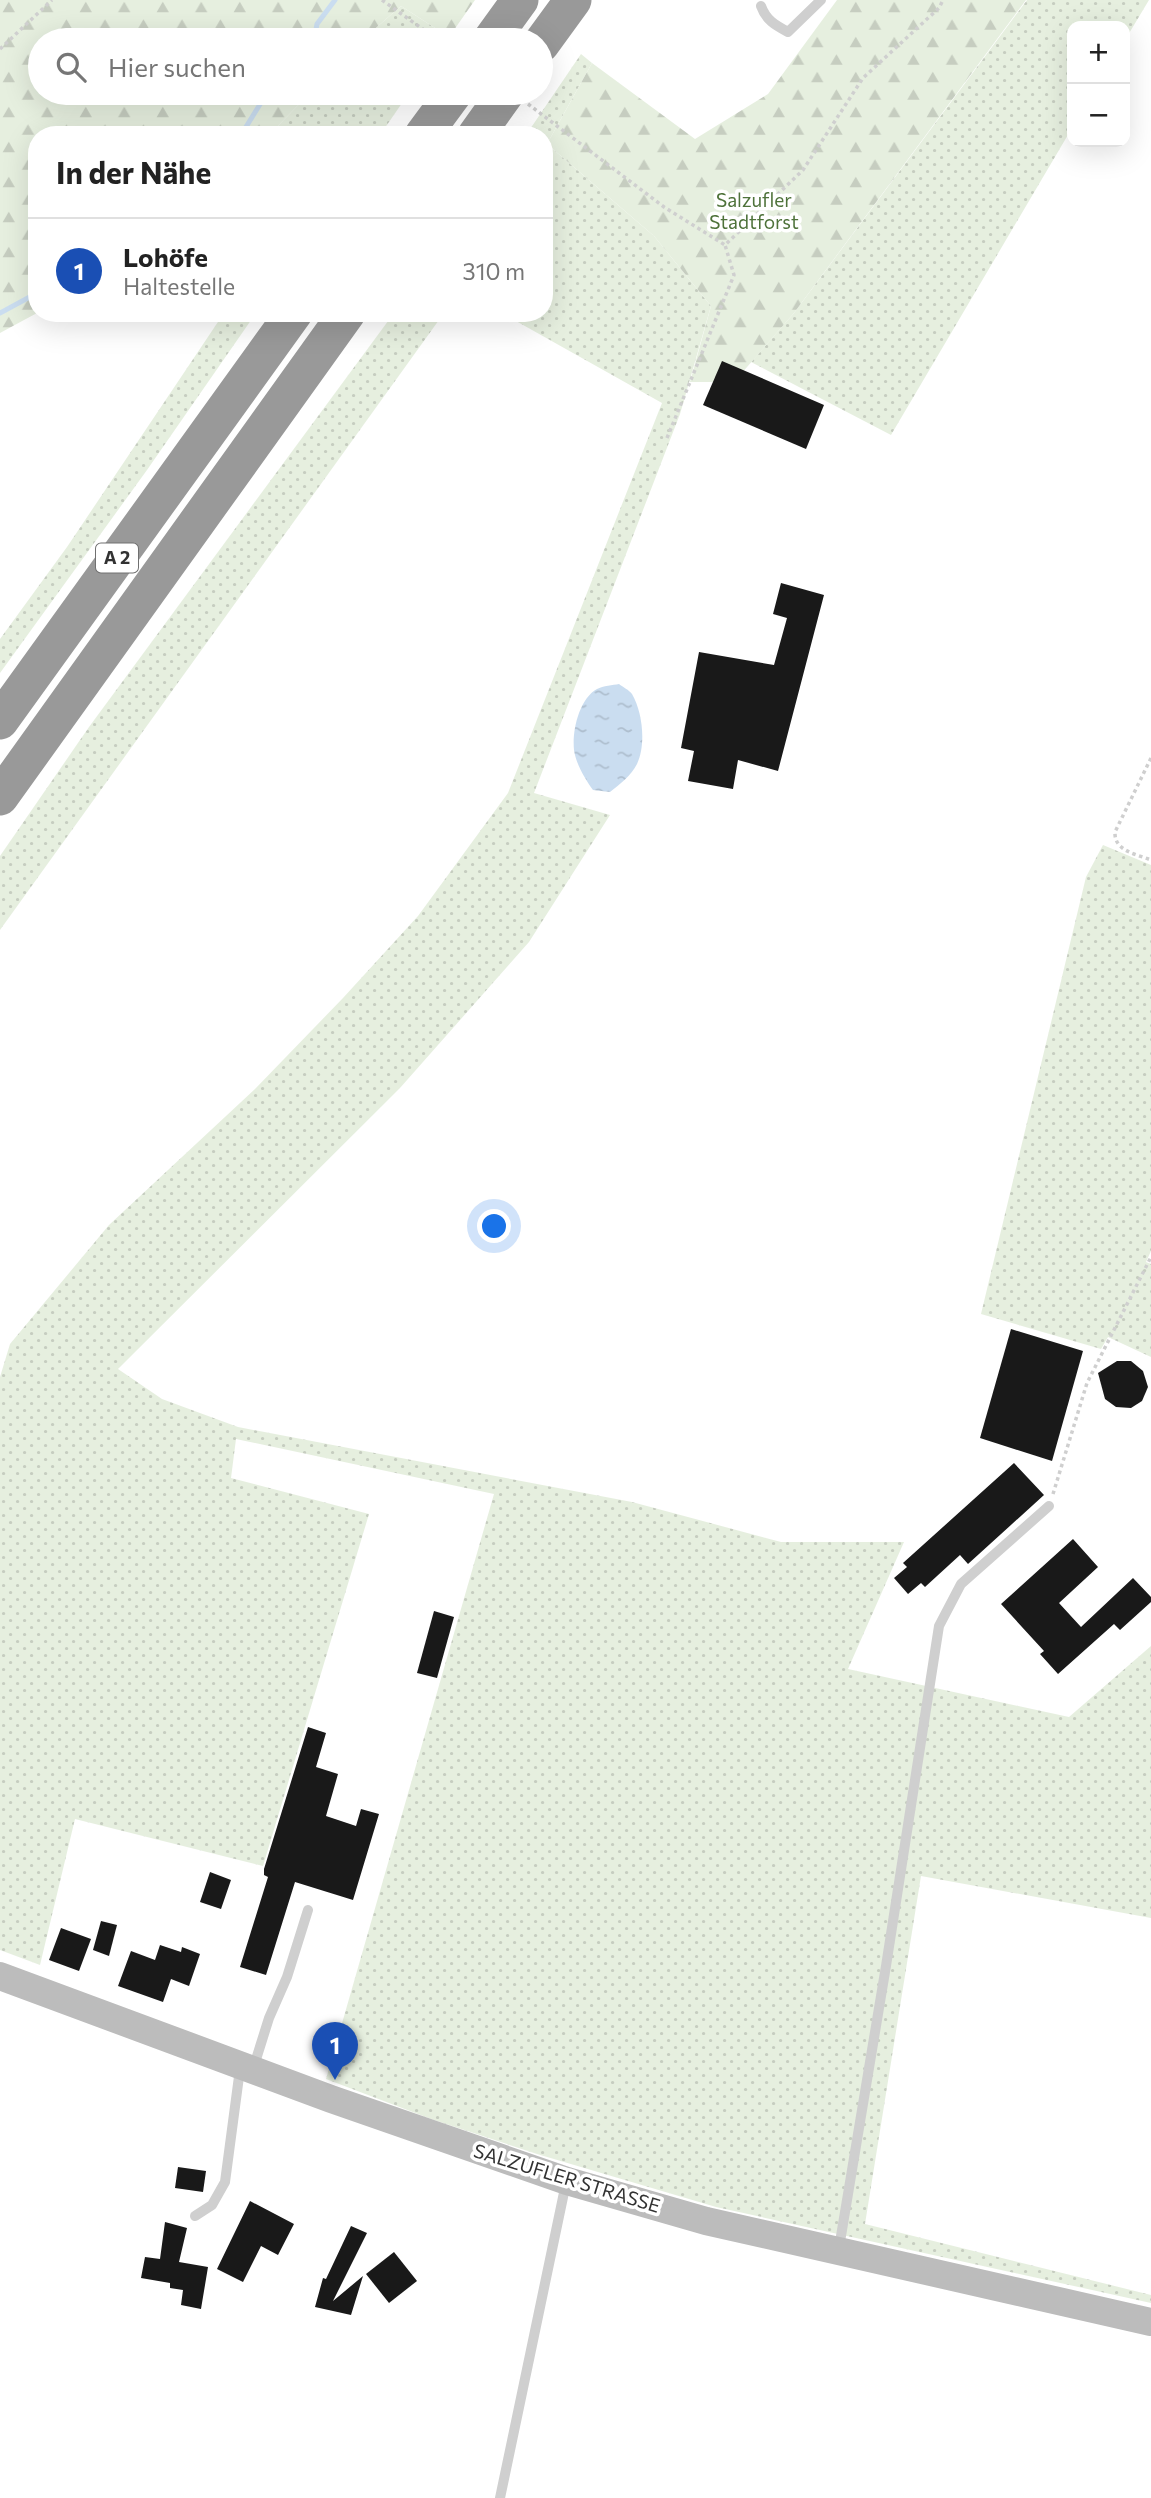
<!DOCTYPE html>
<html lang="de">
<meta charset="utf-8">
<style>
:root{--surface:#fff;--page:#f6f6f6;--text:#222;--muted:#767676;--line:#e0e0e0;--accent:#f43128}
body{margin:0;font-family:Commissioner,sans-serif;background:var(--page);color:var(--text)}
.controls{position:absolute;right:21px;top:21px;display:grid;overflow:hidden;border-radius:14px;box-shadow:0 7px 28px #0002}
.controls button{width:63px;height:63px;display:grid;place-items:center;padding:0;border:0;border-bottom:2px solid var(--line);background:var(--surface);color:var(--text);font:35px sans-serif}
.you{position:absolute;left:495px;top:1227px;width:24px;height:24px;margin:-18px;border:5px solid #fff;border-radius:50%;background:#1a73e8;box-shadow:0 0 0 10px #1a73e833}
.badge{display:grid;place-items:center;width:46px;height:46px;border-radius:50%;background:var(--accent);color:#fff;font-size:23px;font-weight:700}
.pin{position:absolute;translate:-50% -58px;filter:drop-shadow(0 2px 4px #0008)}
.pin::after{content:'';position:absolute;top:37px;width:24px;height:21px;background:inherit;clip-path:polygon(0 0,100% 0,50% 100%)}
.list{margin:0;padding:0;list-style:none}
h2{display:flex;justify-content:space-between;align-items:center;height:91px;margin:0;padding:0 28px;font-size:30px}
h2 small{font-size:23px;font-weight:400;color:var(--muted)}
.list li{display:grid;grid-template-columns:46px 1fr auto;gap:21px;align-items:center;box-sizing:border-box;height:105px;padding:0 28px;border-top:2px solid var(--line)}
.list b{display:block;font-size:26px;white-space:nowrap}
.list p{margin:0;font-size:23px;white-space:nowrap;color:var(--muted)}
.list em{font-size:23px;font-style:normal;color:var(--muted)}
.icon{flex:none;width:38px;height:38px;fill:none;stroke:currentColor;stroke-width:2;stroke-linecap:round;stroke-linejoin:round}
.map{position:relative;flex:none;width:1151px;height:2498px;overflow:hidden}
.search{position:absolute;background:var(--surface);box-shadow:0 7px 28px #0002;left:28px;top:28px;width:525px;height:77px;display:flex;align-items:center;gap:18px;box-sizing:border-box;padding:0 24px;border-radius:38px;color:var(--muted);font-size:26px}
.panel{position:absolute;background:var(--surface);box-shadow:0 7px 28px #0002;left:28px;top:126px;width:525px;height:196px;border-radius:28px}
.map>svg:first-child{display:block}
.grass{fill:url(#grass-dots)}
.forest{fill:url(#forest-firs)}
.water{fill:url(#water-ripples)}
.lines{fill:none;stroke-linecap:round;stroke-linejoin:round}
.stream{stroke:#caddf0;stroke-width:5}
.building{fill:#191919}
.path{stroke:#cfcfcf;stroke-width:3.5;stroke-dasharray:3.5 3.5;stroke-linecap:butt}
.service{stroke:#cfcfcf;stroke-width:10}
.secondary{stroke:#bcbcbc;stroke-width:28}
.motorway{stroke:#999;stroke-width:37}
.labels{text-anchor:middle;stroke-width:7;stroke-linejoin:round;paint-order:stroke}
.shield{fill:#fff;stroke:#707070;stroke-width:2}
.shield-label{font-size:18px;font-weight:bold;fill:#323232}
.park-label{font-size:19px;fill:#4e723a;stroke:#fff}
.street-label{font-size:19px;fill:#323232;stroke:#fff}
</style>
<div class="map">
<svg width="1151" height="2498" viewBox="0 0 1151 2498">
<defs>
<pattern id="grass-dots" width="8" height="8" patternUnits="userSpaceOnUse" patternTransform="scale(1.75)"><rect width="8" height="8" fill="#e6efdf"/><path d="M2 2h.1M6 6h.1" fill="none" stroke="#c6cdc0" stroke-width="1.8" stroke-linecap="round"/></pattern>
<pattern id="forest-firs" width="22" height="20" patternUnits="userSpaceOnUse" patternTransform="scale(1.75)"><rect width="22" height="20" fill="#e6efdf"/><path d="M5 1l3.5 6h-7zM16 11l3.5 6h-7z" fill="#c6cdc0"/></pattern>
<pattern id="water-ripples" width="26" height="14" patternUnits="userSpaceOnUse" patternTransform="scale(1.75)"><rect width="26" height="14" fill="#caddf0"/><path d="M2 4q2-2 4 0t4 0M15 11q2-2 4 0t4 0" fill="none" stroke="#aebece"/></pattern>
</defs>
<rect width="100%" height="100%" fill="#fff"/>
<g class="grass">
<path d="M1027 0H1149L1125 40V26H1072V128L891 435 751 362 794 313Z"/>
<path d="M401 6 449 37 446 40H362Z"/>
<path d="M581 54 592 63 547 144 654 236 711 306 680 414 534 793 610 815 529 942 400 1088 118 1369 162 1399 238 1427 632 1502 781 1542H904L848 1669 1069 1717 1151 1646V1918L921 1876 865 2224 1151 2295V2303L716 2207 537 2154 431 2119 326 2079 494 1494 236 1439 231 1478 369 1514 263 1866 75 1819 40 1965 0 1950V1377L10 1344 109 1225 255 1089 343 998 418 916 508 793 662 403 502 313H544V135H526Z"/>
<path d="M310 93H409L380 135H269Z"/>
<path d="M224 313H256L147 470 0 673V639L67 547Z"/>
<path d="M394 313H444L0 930V856L89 727Z"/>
<path d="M1103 845 1151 865V1251L1146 1262 1151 1264V1357L1108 1337 1101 1349 981 1314 1086 877Z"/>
</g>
<g class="forest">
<path d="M0 0H475L449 37 401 6 362 40H40V93H310L269 135H37V313L0 333Z"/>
<path d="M837 0H1026L794 313 734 382H690L711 306 654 236 547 144 592 63 695 139 768 94Z"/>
</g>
<path class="water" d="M619 684C623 687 629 690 632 694 643 713 646 745 637 764 631 776 620 784 610 792L593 790C585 779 576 764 574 750 572 731 579 699 597 689 603 686 613 685 619 684Z"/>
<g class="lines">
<g class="stream">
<path d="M314 40 317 24 335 0"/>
<path d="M241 135 267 93"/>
<path d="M0 313 37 293"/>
</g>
</g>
<g class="building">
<path d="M722 361 824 405 806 449 703 405Z"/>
<path d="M781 583 824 595 778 771 738 760 733 789 688 781 694 751 681 748 699 652 774 665 787 618 773 614Z"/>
<path d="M1011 1329 1083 1351 1052 1461 980 1438Z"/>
<path d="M1117 1361H1131L1143 1371 1148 1387 1142 1401 1131 1408 1116 1407 1105 1399 1098 1373Z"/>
<path d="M1014 1463 1044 1495 968 1564 960 1555 925 1587 921 1583 908 1594 894 1578 907 1567 903 1563Z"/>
<path d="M1073 1539 1098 1567 1059 1603 1081 1627 1133 1578 1151 1597V1602L1120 1630 1114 1624 1058 1674 1040 1654 1044 1651 1001 1604Z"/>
<path d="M434 1611 454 1617 437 1678 417 1673Z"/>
<path d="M308 1727 326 1733 316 1767 338 1774 326 1816 356 1826 361 1809 379 1814 353 1900 295 1882 266 1975 240 1967 268 1877 264 1875V1869Z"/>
<path d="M210 1872 231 1880 221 1909 200 1902Z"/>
<path d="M101 1921 117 1925 109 1956 93 1950Z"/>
<path d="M61 1928 91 1939 79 1971 49 1960Z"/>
<path d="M160 1945 181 1952 182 1947 200 1954 189 1986 171 1979 163 2002 118 1986 131 1951 155 1960Z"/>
<path d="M178 2167 206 2171 203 2192 175 2188Z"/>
<path d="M250 2201 294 2224 278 2255 261 2246 243 2282 217 2269Z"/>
<path d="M165 2222 187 2228 179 2262 208 2267 201 2309 181 2305 183 2290 170 2288V2283L141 2278 145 2257 160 2259Z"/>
<path d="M351 2226 367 2233 333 2301 363 2276 351 2315 315 2307 323 2278 326 2279Z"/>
<path d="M394 2252 417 2281 389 2303 366 2274Z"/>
</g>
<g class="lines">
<g class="path">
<path d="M382 0 438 40"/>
<path d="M0 49 52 0"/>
<path d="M528 104 664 207 725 245 803 170 863 78 939 8 943 0"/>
<path d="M667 438 734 275 725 245"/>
<path d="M1151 758 1115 832C1114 851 1136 854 1151 860"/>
<path d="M1053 1494 1087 1383 1151 1257"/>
</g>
<g class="service">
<path d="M761 6C766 20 775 25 788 32L821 0"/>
<path d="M253 2069 269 2018 287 1977 308 1910"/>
<path d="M195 2216 212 2205 225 2182 240 2069"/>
<path d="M839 2248 886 1966 939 1626 961 1584 1049 1506"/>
<path d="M500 2498 566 2183"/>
</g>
<path class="secondary" d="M0 1976 331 2099 567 2181 706 2221 1151 2322"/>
<g class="motorway">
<path d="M491 40 520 0"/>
<path d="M541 44 573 0"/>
<path d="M423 135 454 93"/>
<path d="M476 135 506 93"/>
<path d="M0 721 294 313"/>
<path d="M0 797 347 313"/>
</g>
</g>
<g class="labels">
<rect class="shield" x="96" y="543.5" width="42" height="29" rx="5"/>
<g class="shield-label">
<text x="117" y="564">A 2</text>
</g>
<g class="park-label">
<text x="754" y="207">Salzufler<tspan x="754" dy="22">Stadtforst</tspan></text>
</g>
<g class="street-label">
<text transform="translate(567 2178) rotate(17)" y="7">SALZUFLER STRASSE</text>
</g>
</g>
</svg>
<div class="controls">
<button>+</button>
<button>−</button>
</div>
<div class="you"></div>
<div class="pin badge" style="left:335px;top:2080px;background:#1a4fb4">1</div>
<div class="search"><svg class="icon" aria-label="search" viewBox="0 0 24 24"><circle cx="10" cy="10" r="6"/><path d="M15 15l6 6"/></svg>Hier suchen</div>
<section class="panel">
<h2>In der Nähe<small></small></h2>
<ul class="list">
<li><span class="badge" style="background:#1a4fb4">1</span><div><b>Lohöfe</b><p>Haltestelle</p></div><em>310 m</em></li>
</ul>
</section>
</div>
